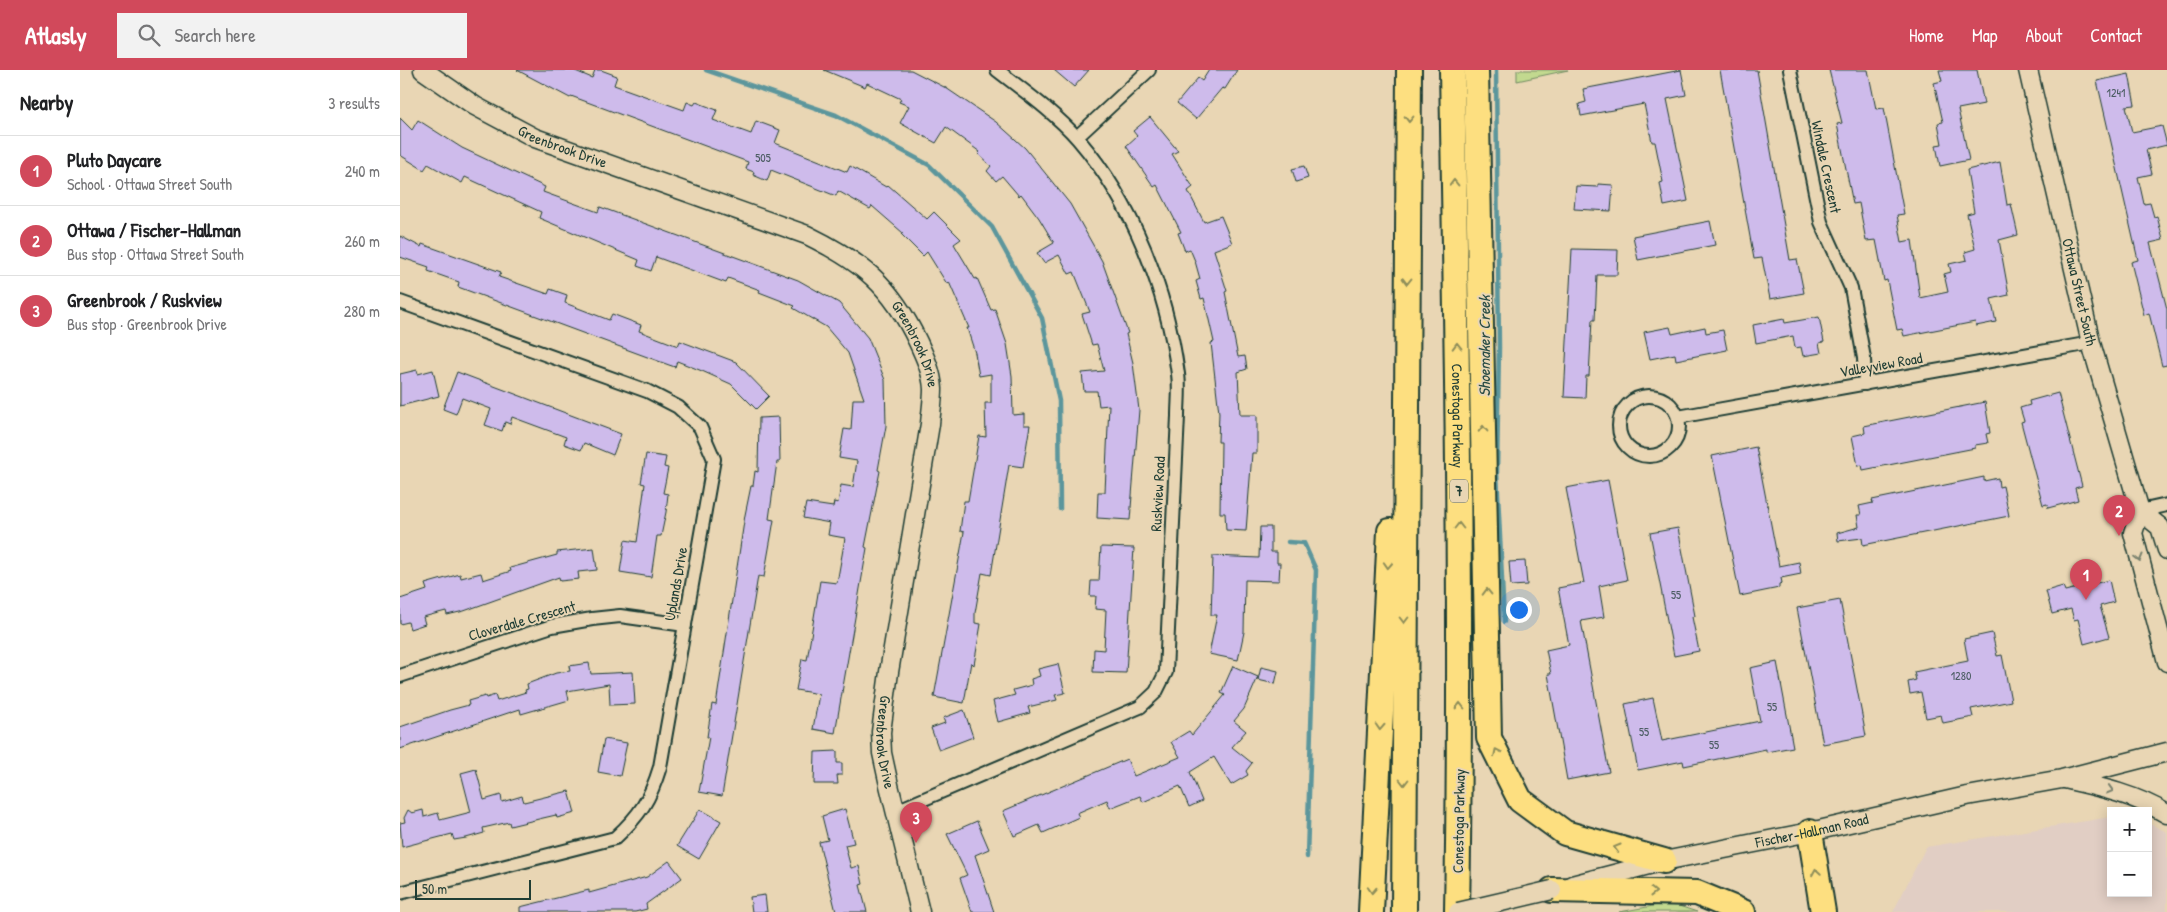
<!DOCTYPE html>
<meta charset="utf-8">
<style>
:root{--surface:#fff;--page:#f2f2f2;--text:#202124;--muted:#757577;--line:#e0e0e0;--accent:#d1495b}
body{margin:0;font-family:"Patrick Hand",sans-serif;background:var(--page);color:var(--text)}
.controls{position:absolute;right:15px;bottom:15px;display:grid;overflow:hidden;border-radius:0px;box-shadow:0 2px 12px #0003}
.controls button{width:45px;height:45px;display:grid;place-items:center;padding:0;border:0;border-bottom:1px solid var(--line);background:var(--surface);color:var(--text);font:25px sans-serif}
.scale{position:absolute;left:15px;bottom:12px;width:116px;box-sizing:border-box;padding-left:5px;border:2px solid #1f3d34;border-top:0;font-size:14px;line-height:18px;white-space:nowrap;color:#1f3d34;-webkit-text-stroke:4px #e9d6b4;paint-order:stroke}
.you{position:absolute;left:1118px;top:539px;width:18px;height:18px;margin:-12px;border:4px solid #fff;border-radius:50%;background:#1a73e8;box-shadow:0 0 0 8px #1a73e833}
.badge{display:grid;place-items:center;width:32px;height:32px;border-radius:50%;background:var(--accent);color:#fff;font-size:16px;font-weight:700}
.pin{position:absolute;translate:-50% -41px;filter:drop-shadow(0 1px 2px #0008)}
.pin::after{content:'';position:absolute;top:26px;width:18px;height:15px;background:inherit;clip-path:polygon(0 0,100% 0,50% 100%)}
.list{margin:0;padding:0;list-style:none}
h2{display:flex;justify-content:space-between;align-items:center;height:65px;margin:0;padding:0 20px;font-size:21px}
h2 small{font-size:16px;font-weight:400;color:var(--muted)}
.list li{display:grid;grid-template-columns:32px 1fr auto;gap:15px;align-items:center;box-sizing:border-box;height:70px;padding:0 20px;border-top:1px solid var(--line)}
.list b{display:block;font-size:19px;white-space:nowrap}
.list p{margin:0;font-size:16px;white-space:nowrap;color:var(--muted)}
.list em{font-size:16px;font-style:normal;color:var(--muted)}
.icon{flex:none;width:28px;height:28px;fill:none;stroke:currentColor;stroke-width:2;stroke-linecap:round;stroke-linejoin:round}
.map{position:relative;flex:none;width:1767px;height:842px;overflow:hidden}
header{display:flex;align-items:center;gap:30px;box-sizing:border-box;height:70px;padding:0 25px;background:var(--accent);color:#fff}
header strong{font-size:24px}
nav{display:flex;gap:28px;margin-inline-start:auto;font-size:18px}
.search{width:350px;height:45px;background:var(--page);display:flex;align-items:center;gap:12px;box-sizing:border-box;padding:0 18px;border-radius:0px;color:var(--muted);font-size:19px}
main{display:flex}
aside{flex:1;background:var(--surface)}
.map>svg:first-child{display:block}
.built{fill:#e1cec4}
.green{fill:#c2d98f;stroke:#708b62}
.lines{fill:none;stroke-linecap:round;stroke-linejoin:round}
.stream{stroke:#5b969c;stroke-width:4.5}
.building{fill:#cebbeb;stroke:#1f3d34}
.street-casing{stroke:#1f3d34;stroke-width:16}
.secondary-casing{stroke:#1f3d34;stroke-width:21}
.highway-casing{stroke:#1f3d34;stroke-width:28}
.street{stroke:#e9d6b4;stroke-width:12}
.secondary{stroke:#e9d6b4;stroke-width:18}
.highway{stroke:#fddf80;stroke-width:24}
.secondary-bridge-casing{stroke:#1f3d34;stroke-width:21;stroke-linecap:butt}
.secondary-bridge{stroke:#e9d6b4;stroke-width:18}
.oneway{stroke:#8e8e5a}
.oneway2{stroke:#7a826e}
.labels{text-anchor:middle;stroke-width:4;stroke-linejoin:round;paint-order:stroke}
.number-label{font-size:12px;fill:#4b5c62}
.shield{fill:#e9d6b4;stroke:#5c6b5a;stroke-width:1}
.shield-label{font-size:14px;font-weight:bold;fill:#1f3d34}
.street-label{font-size:15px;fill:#1f3d34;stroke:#e9d6b4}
.water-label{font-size:16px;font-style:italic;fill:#294c45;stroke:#e9d6b4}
</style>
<header>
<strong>Atlasly</strong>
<div class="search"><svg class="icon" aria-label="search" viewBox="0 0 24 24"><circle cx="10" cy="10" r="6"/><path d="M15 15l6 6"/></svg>Search here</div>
<nav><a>Home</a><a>Map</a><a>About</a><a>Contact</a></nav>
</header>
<main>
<aside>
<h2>Nearby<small>3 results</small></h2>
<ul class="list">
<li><span class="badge">1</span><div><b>Pluto Daycare</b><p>School · Ottawa Street South</p></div><em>240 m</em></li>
<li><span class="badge">2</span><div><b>Ottawa / Fischer-Hallman</b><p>Bus stop · Ottawa Street South</p></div><em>260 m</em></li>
<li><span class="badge">3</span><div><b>Greenbrook / Ruskview</b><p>Bus stop · Greenbrook Drive</p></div><em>280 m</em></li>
</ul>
</aside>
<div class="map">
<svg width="1767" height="842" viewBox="0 0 1767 842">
<rect width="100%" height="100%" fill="#e9d6b4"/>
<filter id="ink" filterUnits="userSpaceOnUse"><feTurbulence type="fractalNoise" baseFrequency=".02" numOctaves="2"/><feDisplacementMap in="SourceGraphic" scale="10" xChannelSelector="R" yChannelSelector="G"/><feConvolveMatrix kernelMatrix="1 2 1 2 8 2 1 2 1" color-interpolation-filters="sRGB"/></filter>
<g filter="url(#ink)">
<path class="built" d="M1711 747V823H1748V753L1767 762V842H1493L1526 777Z"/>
<g class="green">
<path d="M1117 0H1168L1117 11Z"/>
<path d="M1270 833 1297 842H1219Z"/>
</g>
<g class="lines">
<g class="stream">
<path d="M306 0 436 45 529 95 592 157 642 248 659 331 660 439"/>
<path d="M1096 0 1099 277 1097 402 1104 552"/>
<path d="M888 472 904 473 916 500 907 787"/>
</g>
</g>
<g class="building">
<path d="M117 0H173L192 8 195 0H201L217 6 214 15 253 29 284 40 287 32 294 35 296 32 317 40 313 50 351 64 356 51 380 60 375 73 447 102 450 96 486 117 488 115 527 149 534 142 561 169 554 174 575 209 577 208 591 240 595 239 607 274 612 306 613 345 624 344V355H630L623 397 609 395 591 505 582 503 575 543V553L581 554 574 595 571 592 564 633 534 627 564 462 560 461 564 431H568L579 366 586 367 585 333H591V304L579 306 575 283 567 258H569L549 212 547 214 527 182 523 186 501 164 503 163 472 136 470 139 438 121 436 126 371 100 367 111 353 105 354 102 346 99 348 92 171 26 170 28Z"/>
<path d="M424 0H511L546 18 596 52 625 78 670 134 702 191 728 263 726 264 733 293 739 340 730 450 697 448 698 422H705L709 335 699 336 697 321H684L682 303 704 301 697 274 692 275 682 244 690 242 674 202 669 204 659 185 644 193 637 183 654 173 639 148 621 124 619 126 602 106 596 111 587 101 591 96 578 84 580 82 546 57 536 73 500 53 509 36 499 32 501 29 467 13 465 17Z"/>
<path d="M654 0H689L674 17Z"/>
<path d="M809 0H837L825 19 822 18 796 49 777 33 798 8 802 11Z"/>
<path d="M1281 0 1286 25 1267 29 1288 131 1264 136 1260 113 1263 112 1255 72H1252L1244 34 1181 46 1179 34 1186 32 1183 19Z"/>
<path d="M1320 0H1357L1390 190 1397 189 1404 223 1370 229 1362 188 1354 189Z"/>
<path d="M1429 0H1468L1476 39 1484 38 1504 144 1497 145 1502 172 1512 170 1520 228 1548 222 1544 204 1551 202 1549 194 1567 190 1565 182 1575 179 1567 144 1574 142 1567 100 1600 92 1607 135 1611 134 1618 165 1599 170 1609 225 1591 229 1596 252 1576 256 1575 252 1504 266 1502 259 1497 260 1487 210 1484 211 1476 170 1466 171 1459 133 1453 134 1437 54 1442 53Z"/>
<path d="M1539 0H1577L1584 34 1558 39 1569 90 1540 96 1536 75 1542 74 1538 53 1543 52 1534 13 1542 11Z"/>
<path d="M1729 4 1735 35 1726 36 1732 62 1762 56 1767 75 1746 80 1752 104 1738 107 1744 134 1750 133 1754 147 1757 146 1763 170 1750 173 1767 239V295L1762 296 1749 243 1744 245 1731 192 1738 190 1697 11Z"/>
<path d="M750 47 778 81 772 84 793 117 788 121 804 152 821 146 832 173 814 180 827 221 825 222 838 287 845 286 847 299 838 302 840 345H857V383H852L846 461 826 460 825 443H820L821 372H818L819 343 811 273 814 272 804 228 801 229 796 211 800 209 795 191 790 179 785 181 778 163 781 162 757 115 754 117 726 76 737 66 733 61Z"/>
<path d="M0 48 12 60 18 50 62 78 145 117 143 122 198 142 200 137 398 210 439 233 468 268 485 310 486 356 478 400 480 401 465 477 467 478 435 663 413 659 419 624 396 620 402 589 407 590 420 511 437 513 445 468 428 465 430 453 403 448 406 433 433 437 434 432 438 433 441 415 453 417 457 391 439 388 444 359 451 360 453 329H464L448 283 426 257 393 238 395 236 359 222 360 220 328 208 326 213 256 187 251 201 237 196 239 190 139 148 141 142 65 107 62 113 28 94 24 100 0 85Z"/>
<path d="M904 96 908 108 896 112 892 99Z"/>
<path d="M1198 114 1213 115 1211 141 1174 139 1176 116 1198 117Z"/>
<path d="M1310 151 1315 175 1238 190 1233 166Z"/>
<path d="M0 166 21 177 22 174 101 202 99 207 148 224 150 219 167 225 165 233 209 250 212 244 241 255 239 261 278 276 280 271 336 292 369 326 356 339 331 314 302 301 277 291 275 297 269 295 58 217 59 212 28 201 29 197 0 187Z"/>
<path d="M1172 179 1218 180 1217 205H1197L1195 250H1192L1189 306H1186L1185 328 1164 327Z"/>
<path d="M1419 247 1424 272 1419 273 1421 283 1403 286 1401 277 1395 278 1393 266 1356 273 1353 255 1384 249 1385 253Z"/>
<path d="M1270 257 1272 264 1305 257 1306 263 1323 260 1327 280 1276 290 1275 284 1250 289 1244 262Z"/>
<path d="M17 300 18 304 33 300 39 326 0 336V304Z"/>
<path d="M57 302 221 364 213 385 184 373 181 380 164 374 166 367 112 347 110 354 105 352 102 361 85 355 91 339 62 328 56 344 43 339Z"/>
<path d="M1658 323 1682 416 1675 418 1678 430 1648 438 1647 434 1643 435 1621 352 1624 351 1620 338 1630 335 1629 331Z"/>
<path d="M1585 332 1590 363 1586 364 1588 373 1575 375V378L1463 400 1462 395 1458 396 1452 366 1465 363 1464 356Z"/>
<path d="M379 347 380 392H377L369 449 374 450 364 507 358 506 322 726 299 722 309 667H307L312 634 316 635 345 445 351 416H353L355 401 358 402 359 348Z"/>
<path d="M1356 377 1379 496 1399 492 1401 504 1381 508 1382 513 1379 514V518L1340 526 1312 386Z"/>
<path d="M246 384 266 387 264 397 268 398 263 423 268 424 266 442 261 466H257L251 507 220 502 225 470 237 472 245 414 241 413Z"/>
<path d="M1584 407V411L1598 408 1599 417 1603 416 1609 446 1463 475 1462 468 1438 471 1437 463 1459 457 1457 445H1461L1459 436 1473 433 1472 430Z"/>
<path d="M1208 410 1227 510 1199 516 1204 547 1181 551 1209 702 1167 710 1148 604H1151L1146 580 1169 575 1158 518 1184 513 1166 418Z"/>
<path d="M860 457H871V482H877V493H880L879 511 845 510 844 562 838 590 809 584 817 545H811L813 486 859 488Z"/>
<path d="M1278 458 1295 546 1292 547 1299 581 1274 586 1250 463Z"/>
<path d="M701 477 734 478 726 603 693 602 694 579 704 580 706 540 695 539 696 526H690L691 511H699Z"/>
<path d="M194 478 197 500 178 502 179 509 160 511 159 507 64 541 47 545 46 541 23 547 25 554 10 559 8 552 0 554V529L27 520 25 514 60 504 61 508 81 503 83 510 111 501 110 498 157 485V482Z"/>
<path d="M1125 491 1127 515 1111 516 1109 492Z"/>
<path d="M1709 510 1714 532 1700 536 1709 567 1684 574 1678 549 1674 550 1671 539 1652 544 1646 521 1663 516 1665 521Z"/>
<path d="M1440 530 1466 666 1423 674 1397 538Z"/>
<path d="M1592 563 1597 586 1602 585 1611 631 1571 639 1573 647 1543 653 1541 645 1526 648 1521 622 1510 624 1508 612 1516 610 1514 602 1568 591 1564 569Z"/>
<path d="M1377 592 1393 677 1366 682V679L1284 696 1283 691 1238 700 1225 634 1253 628 1262 671 1360 651 1350 598Z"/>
<path d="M189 593 191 604 233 602 235 634 210 635 209 614 167 621 169 630 121 644 120 639 0 679V657L50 640 69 635 68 631 85 626 86 628 95 625 97 631 126 622 125 620 128 619 127 614 156 603 170 601 169 596Z"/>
<path d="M658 594 665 623 655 625 657 630 628 637 630 643 598 652 593 631 615 625 613 620 632 615 631 609 640 606 638 599Z"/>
<path d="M833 596 858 607 844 639 834 651 846 661 832 677 852 693 846 701 848 705 831 715 814 687 790 702 802 731 789 737 780 716 743 732 740 726 710 738 707 730 677 743 679 747 643 763 639 755 614 766 603 741 727 689 734 706 780 687 771 672 789 661 792 665 825 625 821 623Z"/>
<path d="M861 597 878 601 875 614 858 610Z"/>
<path d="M564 640 573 667 539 680 531 658 545 653 543 648Z"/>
<path d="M204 669 227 673 220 706 198 702Z"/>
<path d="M437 681V693H442V705H437L438 714H414L415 682Z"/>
<path d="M76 699 84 730 101 725 102 732 122 726 124 732 169 721 175 743 157 748 156 745 143 748 110 756 109 752 83 758 84 763 66 768 54 770 52 764 2 777 0 753 5 752 4 748 8 740 12 743 23 740 24 747 38 743 40 750 71 742 61 703Z"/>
<path d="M300 739 321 751 299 789 277 776Z"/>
<path d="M445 739 454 773 445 775 451 798 459 796 463 814 460 815 467 842H436L419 772 428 770 422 746Z"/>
<path d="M577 751 589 779 575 785 594 842H572L560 808 567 805 547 764Z"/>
<path d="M269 791 282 808 246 834 247 839 235 842H120V837L189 820V823L247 807Z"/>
<path d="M365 825 367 842H352L350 827Z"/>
</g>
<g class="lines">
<g class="street-casing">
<g id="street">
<path d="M1390 0 1421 152 1451 218 1464 288 1465 314"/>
<path d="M677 67 749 0"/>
<path d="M0 232 247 321 278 337 300 357 314 389 260 697C250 730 240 745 215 768L0 823"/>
<circle cx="1249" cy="356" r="30"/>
<path d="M1278 347 1691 273"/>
<path d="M1740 441 1767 435"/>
<path d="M0 606 152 556 192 549 220 546 285 555"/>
<path d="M496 741 740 637 756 622 766 602 778 346C778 333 780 318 778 304 767 221 733 133 678 69 655 43 624 21 597 0"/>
</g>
</g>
<g class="secondary-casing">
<g id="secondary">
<path id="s1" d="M23 0 75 36 135 68 407 165C462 192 491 215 518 272 525 287 532 302 533 319 533 330 531 342 530 354L489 602 481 662 482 683 489 715 520 842"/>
<path id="s2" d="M1628 0 1691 273 1740 441 1733 463 1767 592"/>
<path d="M1740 441 1760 457 1767 480"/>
<path d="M1665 709C1700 717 1736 725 1767 744"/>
<path id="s3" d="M1172 815 1264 791 1410 762 1567 726 1662 709 1767 682"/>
</g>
</g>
<g class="highway-casing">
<g id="highway">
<path id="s4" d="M1052 0C1057 281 1062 561 1057 842"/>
<path d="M1076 0 1089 668 1120 730 1165 763 1264 791"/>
<path d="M1410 762 1423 842"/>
<path d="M1152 820 1297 823 1343 842"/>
<path d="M971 842 990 461"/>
<path d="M1004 842 1009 0"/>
</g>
</g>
<use href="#street" class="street"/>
<use href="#secondary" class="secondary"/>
<use href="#highway" class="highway"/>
<g class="secondary-bridge-casing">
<path id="secondary-bridge" d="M1058 842 1152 820"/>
</g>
<use href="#secondary-bridge" class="secondary-bridge"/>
</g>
<defs><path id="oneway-chevron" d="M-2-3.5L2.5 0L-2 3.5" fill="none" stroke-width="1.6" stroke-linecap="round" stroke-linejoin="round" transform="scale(1.25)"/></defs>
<g class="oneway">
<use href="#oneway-chevron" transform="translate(1009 49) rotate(91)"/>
<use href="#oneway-chevron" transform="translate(1054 113) rotate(-91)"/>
<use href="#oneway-chevron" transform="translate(1007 211) rotate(91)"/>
<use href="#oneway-chevron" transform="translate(1057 276) rotate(-91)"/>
<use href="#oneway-chevron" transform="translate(1083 359) rotate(-91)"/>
<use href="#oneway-chevron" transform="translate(1059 456) rotate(-90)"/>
<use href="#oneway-chevron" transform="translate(988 495) rotate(93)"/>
<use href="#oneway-chevron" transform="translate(1087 522) rotate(-91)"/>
<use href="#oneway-chevron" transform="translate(1004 550) rotate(90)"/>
<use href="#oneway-chevron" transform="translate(1060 636) rotate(-90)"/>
<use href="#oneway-chevron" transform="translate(980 657) rotate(93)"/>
<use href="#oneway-chevron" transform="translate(1097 682) rotate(-116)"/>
<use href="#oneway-chevron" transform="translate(1004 712) rotate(90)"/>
<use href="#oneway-chevron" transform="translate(1217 778) rotate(-164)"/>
<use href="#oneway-chevron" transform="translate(1416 802) rotate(-99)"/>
<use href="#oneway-chevron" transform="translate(972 820) rotate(93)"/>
<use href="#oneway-chevron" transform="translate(1253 822) rotate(1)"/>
</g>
<g class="oneway2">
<use href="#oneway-chevron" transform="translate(1739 488) rotate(75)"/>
<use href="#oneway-chevron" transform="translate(1710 720) rotate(17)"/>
</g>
</g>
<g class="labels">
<g class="number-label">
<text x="1716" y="27">1241</text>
<text x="363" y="92">505</text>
<text x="1276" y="529">55</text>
<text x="1561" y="610">1280</text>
<text x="1372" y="641">55</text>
<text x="1244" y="666">55</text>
<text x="1314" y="679">55</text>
</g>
<rect class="shield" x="1050" y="409.5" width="18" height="23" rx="4"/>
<g class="shield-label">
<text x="1059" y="426">7</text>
</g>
<g class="street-label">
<text dy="5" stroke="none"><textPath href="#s1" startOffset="160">Greenbrook Drive</textPath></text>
<text transform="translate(1426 97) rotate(78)" y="5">Windale Crescent</text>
<text dy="5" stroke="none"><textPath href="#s2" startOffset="228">Ottawa Street South</textPath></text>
<text dy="5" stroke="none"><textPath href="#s1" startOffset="579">Greenbrook Drive</textPath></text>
<text transform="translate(1481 295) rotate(-10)" y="5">Valleyview Road</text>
<text dy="5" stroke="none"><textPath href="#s4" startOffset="346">Conestoga Parkway</textPath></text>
<text transform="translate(758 424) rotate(-87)" y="5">Ruskview Road</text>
<text transform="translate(276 514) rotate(-80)" y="5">Uplands Drive</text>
<text transform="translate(122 551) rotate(-16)" y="5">Cloverdale Crescent</text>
<text dy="5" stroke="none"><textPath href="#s1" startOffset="985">Greenbrook Drive</textPath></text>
<text transform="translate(1059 751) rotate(-89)" y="5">Conestoga Parkway</text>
<text dy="5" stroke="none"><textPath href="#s3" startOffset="246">Fischer-Hallman Road</textPath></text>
</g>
<g class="water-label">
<text transform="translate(1084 276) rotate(-90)" y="6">Shoemaker Creek</text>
</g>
</g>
</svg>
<div class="controls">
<button>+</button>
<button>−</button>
</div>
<div class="scale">50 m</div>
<div class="you"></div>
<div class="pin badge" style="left:1686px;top:530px">1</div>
<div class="pin badge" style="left:1719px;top:466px">2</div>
<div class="pin badge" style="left:516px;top:773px">3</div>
</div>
</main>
